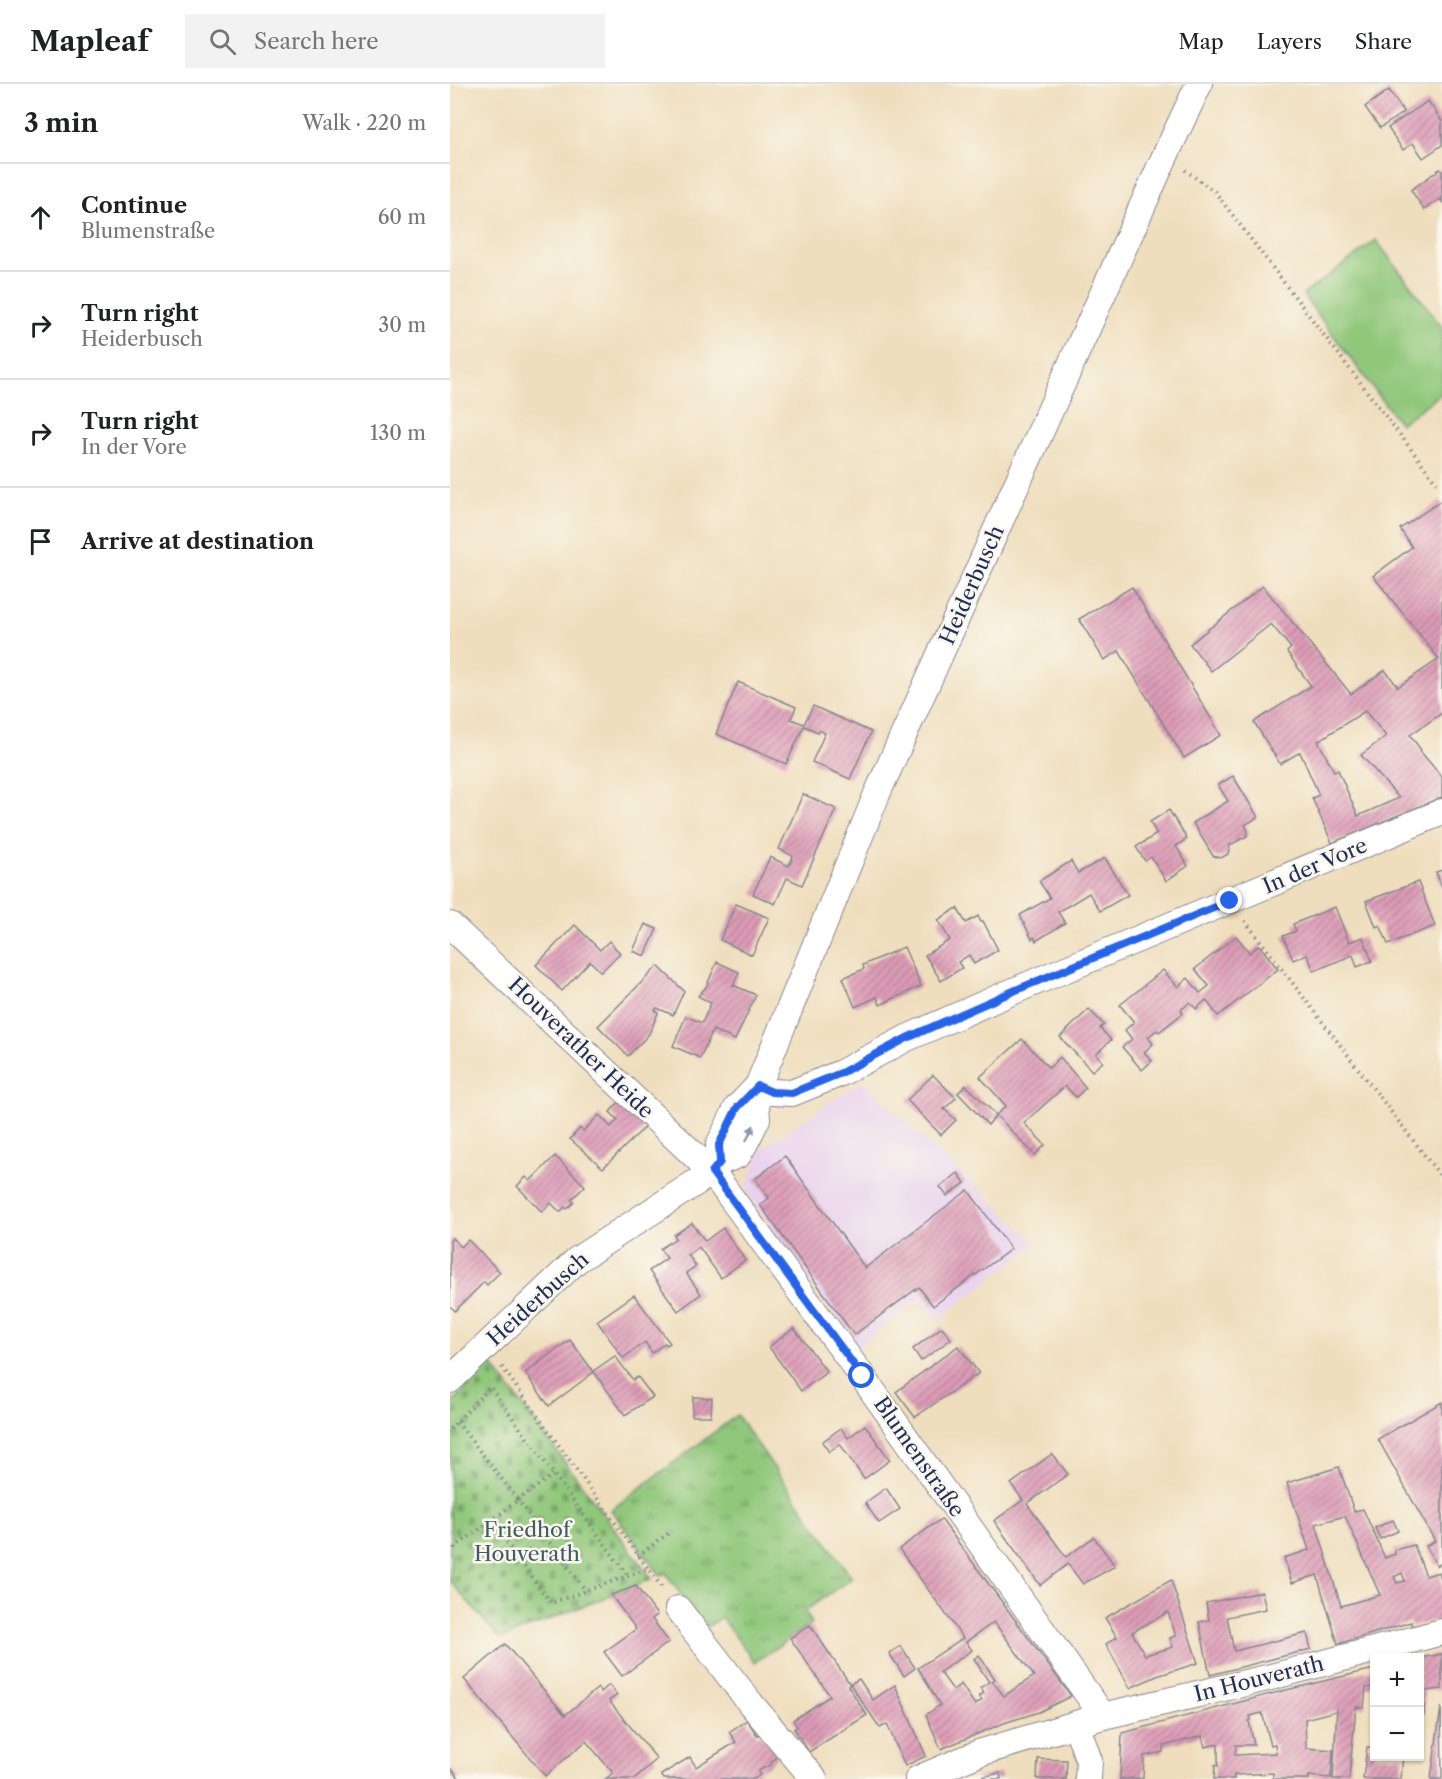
<!DOCTYPE html>
<meta charset="utf-8">
<style>
:root{--surface:#fff;--page:#f2f2f2;--text:#202124;--muted:#757577;--line:#e0e0e0}
body{margin:0;font-family:"Libre Caslon Text",serif;background:var(--page);color:var(--text)}
.controls{position:absolute;right:18px;bottom:18px;display:grid;overflow:hidden;border-radius:0px;box-shadow:0 2px 4px #0004}
.controls button{width:54px;height:54px;display:grid;place-items:center;padding:0;border:0;border-bottom:2px solid var(--line);background:var(--surface);color:var(--text);font:30px sans-serif}
.stop{position:absolute;width:18px;height:18px;margin:-14px;border:4px solid #2563eb;border-radius:50%;background:#fff}
.stop.end{background:#2563eb;border-color:#fff;box-shadow:0 2px 6px #0008}
.list{margin:0;padding:0;list-style:none}
h2{display:flex;justify-content:space-between;align-items:center;height:78px;margin:0;padding:0 24px;font-size:26px}
h2 small{font-size:20px;font-weight:400;color:var(--muted)}
.list li{display:grid;grid-template-columns:39px 1fr auto;gap:18px;align-items:center;box-sizing:border-box;height:108px;padding:0 24px;border-top:2px solid var(--line)}
.list b{display:block;font-size:22px;white-space:nowrap}
.list p{margin:0;font-size:20px;white-space:nowrap;color:var(--muted)}
.list em{font-size:20px;font-style:normal;color:var(--muted)}
.icon{flex:none;width:33px;height:33px;fill:none;stroke:currentColor;stroke-width:2;stroke-linecap:round;stroke-linejoin:round}
.map{position:relative;flex:none;width:992px;height:1695px;overflow:hidden}
header{display:flex;align-items:center;gap:36px;box-sizing:border-box;height:84px;padding:0 30px;background:var(--surface);border-bottom:2px solid var(--line)}
header strong{font-size:28px}
nav{display:flex;gap:33px;margin-inline-start:auto;font-size:21px}
.search{width:420px;height:54px;background:var(--page);display:flex;align-items:center;gap:15px;box-sizing:border-box;padding:0 21px;border-radius:0px;color:var(--muted);font-size:22px}
main{display:flex}
aside{flex:1;background:var(--surface)}
.map>svg:first-child{display:block}
.built{fill:#e8d2ee}
.grass{fill:url(#grass-tufts);stroke:#567b6c;stroke-width:1.5}
.cemetery{fill:url(#cemetery-stones);stroke:#567b6c;stroke-width:1.5}
.pitch{fill:#90c77a;stroke:#567b6c;stroke-width:1.5}
.building{fill:url(#building-hatch);fill-rule:evenodd}
.lines{fill:none;stroke-linecap:round;stroke-linejoin:round}
.minor-casing{stroke:#85868e;stroke-width:28}
.path{stroke:#85868e;stroke-width:4;stroke-dasharray:1.5 4.5;stroke-linecap:butt}
.minor{stroke:#fff;stroke-width:26}
.oneway{fill:#8d97ae}
.route{stroke:#2563eb;stroke-width:8}
.labels{text-anchor:middle;stroke-width:5;stroke-linejoin:round;paint-order:stroke}
.street-label{font-size:21px;fill:#1b2f5e;stroke:#fbf7ec}
.park-label{font-size:21px;fill:#3e5d66;stroke:#fbf7ec}
</style>
<header>
<strong>Mapleaf</strong>
<div class="search"><svg class="icon" aria-label="search" viewBox="0 0 24 24"><circle cx="10" cy="10" r="6"/><path d="M15 15l6 6"/></svg>Search here</div>
<nav><a>Map</a><a>Layers</a><a>Share</a></nav>
</header>
<main>
<aside>
<h2>3 min<small>Walk · 220 m</small></h2>
<ul class="list">
<li><svg class="icon" aria-label="ahead" viewBox="0 0 24 24"><path d="M12 20V5M6 11l6-6 6 6"/></svg><div><b>Continue</b><p>Blumenstraße</p></div><em>60 m</em></li>
<li><svg class="icon" aria-label="right" viewBox="0 0 24 24"><path d="M7 20v-9h11M14 6l5 5-5 5"/></svg><div><b>Turn right</b><p>Heiderbusch</p></div><em>30 m</em></li>
<li><svg class="icon" aria-label="right" viewBox="0 0 24 24"><path d="M7 20v-9h11M14 6l5 5-5 5"/></svg><div><b>Turn right</b><p>In der Vore</p></div><em>130 m</em></li>
<li><svg class="icon" aria-label="arrive" viewBox="0 0 24 24"><path d="M6 21V4h12l-3 4 3 4H6"/></svg><div><b>Arrive at destination</b></div></li>
</ul>
</aside>
<div class="map">
<svg width="992" height="1695" viewBox="0 0 992 1695">
<defs>
<pattern id="grass-tufts" width="24" height="20" patternUnits="userSpaceOnUse" patternTransform="scale(1.5)"><rect width="24" height="20" fill="#90c77a"/><path d="M3 7l-1-3M5 7V3M7 7l1-3M15 17l-1-3M17 17v-4M19 17l1-3" fill="none" stroke="#75a267"/></pattern>
<pattern id="cemetery-stones" width="16" height="16" patternUnits="userSpaceOnUse" patternTransform="scale(1.5)"><rect width="16" height="16" fill="#90c77a"/><path d="M2 7V4a2 2 0 0 1 4 0v3zM10 15v-3a2 2 0 0 1 4 0v3z" fill="#75a267"/></pattern>
<pattern id="building-hatch" width="6" height="6" patternUnits="userSpaceOnUse" patternTransform="scale(1.5)"><rect width="6" height="6" fill="#dd9bb6"/><path d="M-1 1l2-2M0 6l6-6M5 7l2-2" fill="none" stroke="#b27f97"/></pattern>
</defs>
<rect width="100%" height="100%" fill="#fbf7ec"/>
<filter id="ink" filterUnits="userSpaceOnUse"><feTurbulence type="fractalNoise" baseFrequency=".0167" numOctaves="2"/><feDisplacementMap in="SourceGraphic" scale="12" xChannelSelector="R" yChannelSelector="G"/><feConvolveMatrix kernelMatrix="1 2 1 2 8 2 1 2 1" color-interpolation-filters="sRGB"/></filter>
<filter id="wash" filterUnits="userSpaceOnUse"><feTurbulence type="fractalNoise" baseFrequency=".008" numOctaves="4" result="noise"/><feDisplacementMap in="SourceGraphic" scale="24" xChannelSelector="R" yChannelSelector="G"/><feGaussianBlur stdDeviation="1.35" result="paint"/><feColorMatrix in="noise" values="0 0 0 0 0 0 0 0 0 0 0 0 0 0 0 0 0 1.4 0 .05"/><feComposite in="paint" operator="in"/></filter>
<g filter="url(#wash)">
<rect width="100%" height="100%" fill="#efdebd"/>
<path class="built" d="M412 997 587 1159 488 1236 471 1214 407 1264 295 1106 312 1064Z"/>
<path class="grass" d="M287 1331 402 1494 355 1527 362 1539 305 1578 271 1533 255 1545 215 1488 211 1492 161 1426Z"/>
<path class="cemetery" d="M41 1279 202 1495 50 1555 0 1497V1321Z"/>
<path class="pitch" d="M926 156 992 243V309L950 340 853 211Z"/>
<g id="blocks">
<g class="building">
<path d="M939 6 954 28 930 44 915 23Z"/>
<path d="M978 17 992 37V61L973 74 963 59 953 66 938 44Z"/>
<path d="M990 85 992 87V118L990 115 974 126 961 106Z"/>
<path d="M992 416V629L960 651 971 666 970 667 992 693V713L882 759 862 714 869 711 850 668 830 680 804 638 861 602 837 568 841 564 821 540 761 587 740 560 813 502 901 610 935 586 948 603 989 575 923 492 962 463 950 445ZM915 627 936 652 911 671 949 714 908 732 888 686 884 687 868 657Z"/>
<path d="M682 503 771 651 734 674 669 567 654 576 629 535Z"/>
<path d="M288 598 346 623 341 635 354 640 363 622 421 648 400 695 362 678 375 649 369 646 368 648 354 642 336 680 266 650Z"/>
<path d="M783 692 808 733 795 741 798 747 797 752 780 761 778 770 771 774 763 772 743 739 778 717 768 701Z"/>
<path d="M353 710 386 725 352 801 337 794 325 820 303 810 320 773 339 782 343 772 329 765Z"/>
<path d="M719 726 737 755 726 762 738 782 716 797 701 773 695 777 686 763 707 750 700 738Z"/>
<path d="M655 774 678 811 650 827 639 809 608 828 615 839 586 857 584 853 582 855 570 831 600 814 589 797 621 777 628 789Z"/>
<path d="M992 786V804L986 788Z"/>
<path d="M968 798 985 842 938 860 930 841 926 843 916 817Z"/>
<path d="M286 820 319 834 302 871 270 856Z"/>
<path d="M885 823 899 858 913 853 922 877 907 883 903 871 864 887 857 870 843 876 833 852 846 847 843 840Z"/>
<path d="M507 824 516 839 528 832 531 838 533 837 548 866 524 880 519 871 508 878 512 884 491 897 475 871 500 856 488 836Z"/>
<path d="M195 840 207 845 195 872 183 867Z"/>
<path d="M125 841 150 866 159 857 170 869 151 888 140 877 112 907 86 881Z"/>
<path d="M786 852 800 869 809 861 828 885 768 932 756 916 746 925 740 918 731 926 733 929 709 948 707 946 698 953 703 960 694 968 702 977 692 986 672 963 682 955 675 946 684 938 670 921 713 886 728 903 738 894 750 909 759 902 745 885Z"/>
<path d="M454 863 471 902 430 921 427 913 405 923 393 894 414 885 413 881Z"/>
<path d="M267 878 289 888 283 901 306 911 285 956 263 946 250 974 223 962 236 932 252 939 261 919 248 912 256 903Z"/>
<path d="M208 882 234 907 223 931 207 924 205 926 208 929 199 950 178 972 148 942Z"/>
<path d="M639 925 654 941 650 944 661 956 646 970 653 978 642 987 610 953Z"/>
<path d="M572 955 599 984 610 973 636 1004 626 1013 615 1002 574 1039 595 1061 585 1071 546 1031 556 1022 530 993Z"/>
<path d="M483 991 506 1014 494 1025 506 1036 491 1051 457 1016Z"/>
<path d="M516 1001 546 1031 538 1041 508 1009Z"/>
<path d="M169 1018 195 1043 153 1084 120 1055 130 1044 133 1047 149 1031 161 1043 168 1036 160 1028Z"/>
<path d="M105 1072 135 1102 121 1116 124 1118 117 1125 115 1123 110 1128 101 1119 92 1128 67 1102 76 1093 80 1097Z"/>
<path d="M335 1072 415 1184 518 1106 561 1165 483 1222 469 1203 404 1251 310 1121 319 1114 305 1095Z"/>
<path d="M508 1089 515 1099 497 1112 490 1103Z"/>
<path d="M242 1139 255 1157 273 1144 295 1176 271 1194 249 1163 238 1171 246 1182 236 1189 251 1210 228 1227 199 1187 217 1174 210 1165 226 1154 224 1151Z"/>
<path d="M2 1154 11 1163 18 1156 50 1188 37 1201 34 1198 5 1227 0 1222V1157Z"/>
<path d="M184 1211 220 1259 217 1261 215 1259 202 1269 195 1258 173 1274 147 1237Z"/>
<path d="M492 1243 501 1255 471 1277 463 1265Z"/>
<path d="M344 1244 377 1288 351 1307 319 1263Z"/>
<path d="M120 1256 143 1287 165 1272 183 1296 188 1293 203 1313 175 1331 144 1288 99 1322 75 1289Z"/>
<path d="M508 1262 529 1289 465 1333 446 1308Z"/>
<path d="M243 1313 262 1314 261 1332H242Z"/>
<path d="M992 1318V1479L987 1482 976 1462 985 1457 928 1355Z"/>
<path d="M415 1341 440 1376 414 1395 390 1360 379 1368 372 1358 391 1344 398 1354Z"/>
<path d="M602 1370 618 1390 577 1420 616 1473 644 1453 665 1482 633 1500 618 1480 590 1501 544 1437 573 1416 561 1400Z"/>
<path d="M889 1383 904 1427 913 1425 935 1474 945 1470 944 1466 964 1461 976 1492 989 1488 992 1498V1535L962 1542 961 1538 888 1560 867 1491 842 1499 834 1474 859 1466 837 1399ZM895 1432 930 1511 891 1522 866 1440ZM952 1489 955 1497 947 1499 944 1493Z"/>
<path d="M436 1404 450 1425 429 1439 415 1419Z"/>
<path d="M491 1435 621 1612 589 1628 554 1639 491 1665 476 1631 490 1621 468 1584 513 1554 449 1465ZM544 1538 584 1592 554 1612 542 1597 545 1595 529 1571 524 1575 539 1598 530 1604 534 1609 529 1612 532 1616 525 1621 511 1600 503 1606 490 1588 522 1566 516 1558Z"/>
<path d="M943 1436 948 1447 930 1455 925 1444Z"/>
<path d="M721 1496 748 1579 707 1592 680 1604 656 1560 667 1553 655 1534ZM718 1528 726 1552 720 1554 723 1563 695 1571 682 1548Z"/>
<path d="M186 1502 207 1531 202 1535 219 1558 172 1592 154 1568 186 1545 161 1511Z"/>
<path d="M812 1508 816 1525 777 1533 784 1567 857 1549 861 1565 760 1591 749 1538 759 1536 756 1519Z"/>
<path d="M360 1541 400 1600 409 1595 423 1616 445 1601 476 1672 455 1682 437 1640 430 1644 400 1600 398 1602 417 1631 359 1668 344 1645 347 1643 343 1636 380 1612 340 1554Z"/>
<path d="M55 1560 115 1631 148 1604 151 1608 159 1601 167 1611 159 1617 207 1675 184 1695H155L163 1689 136 1657 95 1692 14 1595Z"/>
<path d="M451 1562 465 1584 454 1592 439 1569Z"/>
<path d="M992 1570V1605L974 1607V1631L970 1630V1574Z"/>
<path d="M924 1585V1602L916 1604 914 1624 906 1623 899 1695H883L887 1623 886 1627 855 1635 856 1664 883 1666 881 1694 859 1692V1695H823V1689L784 1691V1695H764L765 1681 768 1682V1660L755 1663 752 1652 713 1662V1668L694 1672 693 1694 670 1695 672 1649 832 1607ZM812 1629 821 1661 825 1660 826 1669 785 1671 786 1661H804L799 1637 801 1636 800 1632Z"/>
<path d="M991 1623 992 1695H981Z"/>
<path d="M297 1636 307 1651H311L327 1664 326 1674 321 1678 322 1680 308 1687 310 1691 304 1695H214L211 1691 240 1673 246 1683 286 1658 279 1648Z"/>
<path d="M917 1663 924 1664V1672H953L951 1695H913Z"/>
<path d="M588 1675 617 1676 616 1695H587Z"/>
<path d="M2 1685 10 1695H0V1687Z"/>
<path d="M550 1689 551 1695H526V1694Z"/>
</g>
</g>
</g>
<g filter="url(#ink)">
<use href="#blocks" fill-opacity="0" stroke="#85868e" stroke-width="1.5"/>
<g class="lines">
<g class="minor-casing">
<g id="minor">
<path d="M0 841 262 1088 412 1292 653 1632"/>
<path d="M308 1002 322 1008 342 1009 391 989 457 954 566 906 992 728"/>
<path d="M270 1078 269 1061 287 1024 308 1002 427 710 715 72 749 0"/>
<path d="M0 1296 127 1176 262 1088 270 1078 288 1071 295 1059 307 1035 305 1006"/>
<path d="M228 1525 301 1620 364 1695"/>
<path d="M626 1640 639 1677 638 1695"/>
<path d="M468 1695 529 1669 653 1632 817 1594 992 1548"/>
</g>
</g>
<g class="path">
<path d="M735 86 765 108 989 402"/>
<path d="M795 837 992 1094"/>
<path d="M52 1283 213 1505"/>
<path d="M7 1338 68 1416 41 1437"/>
<path d="M0 1345 40 1303 178 1492"/>
<path d="M103 1391 68 1416 135 1506"/>
<path d="M0 1458 5 1463 41 1437 101 1519 198 1485"/>
<path d="M188 1472 219 1449"/>
</g>
<use href="#minor" class="minor"/>
</g>
<defs><path id="oneway-solid" d="M-6-.8H1V-3.2L6.5 0L1 3.2V.8H-6Z" transform="scale(1.5)"/></defs>
<use class="oneway" href="#oneway-solid" transform="translate(300 1049) rotate(-64)"/>
</g>
<g class="lines" filter="url(#ink)">
<path class="route" d="M412 1292 262 1088 270 1078 269 1061 287 1024 308 1002 322 1008 342 1009 391 989 457 954 566 906 780 817"/>
</g>
<g class="labels">
<g class="street-label">
<text transform="translate(522 501) rotate(-66)" y="7">Heiderbusch</text>
<text transform="translate(865 782) rotate(-23)" y="7">In der Vore</text>
<text transform="translate(131 964) rotate(44)" y="7">Houverather Heide</text>
<text transform="translate(88 1215) rotate(-42)" y="7">Heiderbusch</text>
<text transform="translate(469 1373) rotate(55)" y="7">Blumenstraße</text>
<text transform="translate(809 1595) rotate(-14)" y="7">In Houverath</text>
</g>
<g class="park-label">
<text x="77" y="1453">Friedhof<tspan x="77" dy="24">Houverath</tspan></text>
</g>
</g>
</svg>
<div class="controls">
<button>+</button>
<button>−</button>
</div>
<div class="stop" style="left:412px;top:1292px"></div>
<div class="stop end" style="left:780px;top:817px"></div>
</div>
</main>
